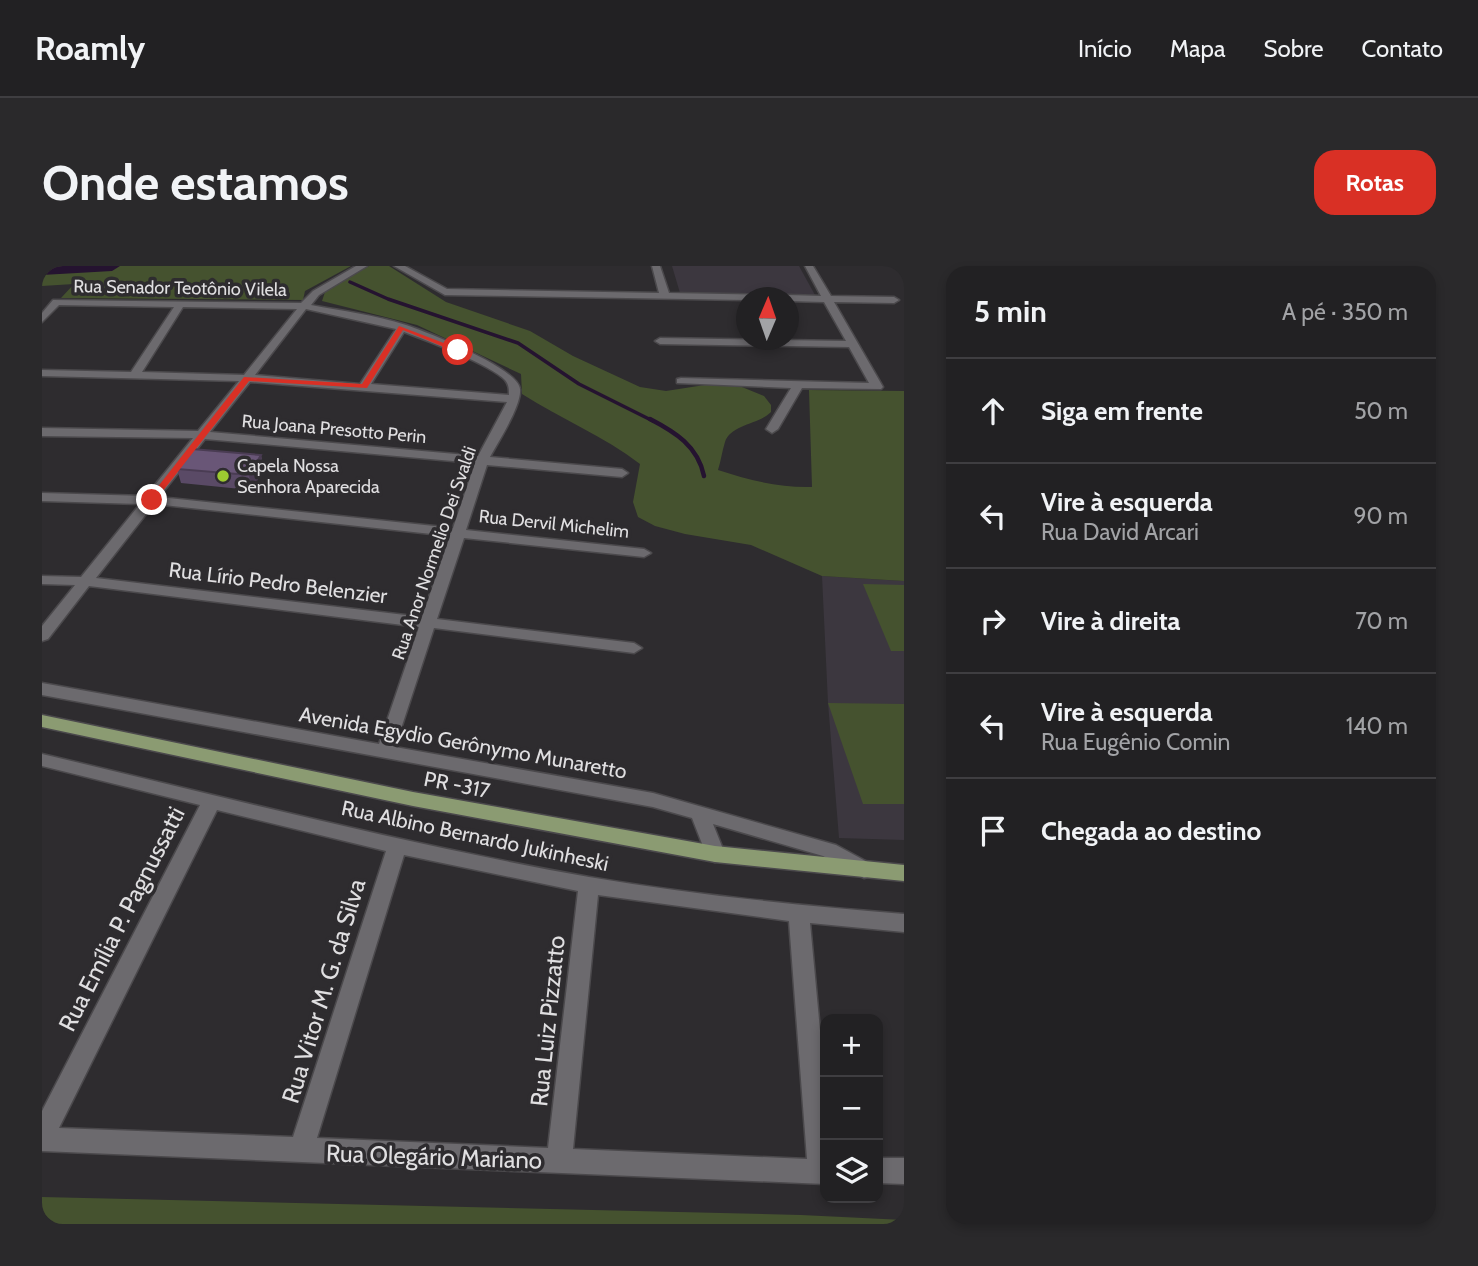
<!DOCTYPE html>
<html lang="pt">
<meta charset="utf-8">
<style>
:root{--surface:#222123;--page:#2a292b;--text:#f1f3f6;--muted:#a2a3a6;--line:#3f3e41;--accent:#d93025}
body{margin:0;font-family:Cabin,sans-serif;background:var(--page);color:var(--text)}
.controls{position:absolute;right:21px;bottom:21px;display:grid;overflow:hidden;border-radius:14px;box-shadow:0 4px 10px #0003}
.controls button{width:63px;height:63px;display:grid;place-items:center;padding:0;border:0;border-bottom:2px solid var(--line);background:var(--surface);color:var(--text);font:35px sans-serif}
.compass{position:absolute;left:694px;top:21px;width:63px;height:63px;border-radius:50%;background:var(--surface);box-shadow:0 4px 10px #0003;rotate:2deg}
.stop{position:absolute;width:21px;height:21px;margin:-16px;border:5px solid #d93025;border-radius:50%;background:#fff}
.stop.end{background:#d93025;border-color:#fff;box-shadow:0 2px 7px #0008}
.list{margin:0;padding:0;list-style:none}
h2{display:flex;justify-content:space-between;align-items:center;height:91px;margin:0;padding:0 28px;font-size:30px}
h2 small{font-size:23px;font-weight:400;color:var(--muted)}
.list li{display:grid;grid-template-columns:46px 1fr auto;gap:21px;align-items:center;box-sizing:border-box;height:105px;padding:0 28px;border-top:2px solid var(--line)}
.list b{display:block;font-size:26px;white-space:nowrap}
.list p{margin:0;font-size:23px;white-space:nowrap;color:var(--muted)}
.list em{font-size:23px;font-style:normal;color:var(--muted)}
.icon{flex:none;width:38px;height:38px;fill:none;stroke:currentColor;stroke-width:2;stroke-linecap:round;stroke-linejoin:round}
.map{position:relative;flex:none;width:862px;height:958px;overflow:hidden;border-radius:21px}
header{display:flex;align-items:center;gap:42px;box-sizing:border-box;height:98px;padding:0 35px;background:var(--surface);border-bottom:2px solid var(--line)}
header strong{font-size:33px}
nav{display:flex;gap:38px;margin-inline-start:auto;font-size:24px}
.intro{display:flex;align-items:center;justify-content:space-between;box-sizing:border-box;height:168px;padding:0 42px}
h1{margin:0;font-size:49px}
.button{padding:18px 32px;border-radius:21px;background:var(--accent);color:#fff;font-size:24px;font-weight:700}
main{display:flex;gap:42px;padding:0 42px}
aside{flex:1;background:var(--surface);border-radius:21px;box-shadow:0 4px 10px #0003}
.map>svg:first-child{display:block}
.built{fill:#3c373f}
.green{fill:#45522f}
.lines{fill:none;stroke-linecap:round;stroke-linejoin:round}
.stream-far1{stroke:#251330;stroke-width:3.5}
.stream{stroke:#251330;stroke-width:4.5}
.river{fill:#251330;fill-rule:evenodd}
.minor-casing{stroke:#4b494c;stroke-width:3}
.major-casing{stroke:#4b494c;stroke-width:3}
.minor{fill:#6c6a6e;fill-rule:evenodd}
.major{fill:#8b9b72;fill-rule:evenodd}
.wall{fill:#5a4a66}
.shaded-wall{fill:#4a3c53}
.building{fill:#695677;stroke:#4a3c53;stroke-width:2}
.route{fill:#d93025}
.poi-dot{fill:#9cca31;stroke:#2e2c2f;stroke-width:2.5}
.labels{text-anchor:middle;stroke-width:7;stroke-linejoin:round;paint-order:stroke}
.far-street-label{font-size:18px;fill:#e0dfe1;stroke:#2e2c2f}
.far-poi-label{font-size:18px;fill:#e0dfe1;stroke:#2e2c2f;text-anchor:start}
.street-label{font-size:21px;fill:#e0dfe1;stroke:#2e2c2f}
.near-street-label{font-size:24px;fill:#e0dfe1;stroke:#2e2c2f}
</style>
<header>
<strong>Roamly</strong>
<nav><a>Início</a><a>Mapa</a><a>Sobre</a><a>Contato</a></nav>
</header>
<div class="intro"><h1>Onde estamos</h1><a class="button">Rotas</a></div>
<main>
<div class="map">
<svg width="862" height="958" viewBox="0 0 862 958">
<rect width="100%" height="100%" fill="#2e2c2f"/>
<g class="built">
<path d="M630 0H757L773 29 638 27Z"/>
<path d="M780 310 862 315V574L797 572 786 437Z"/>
</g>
<g class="green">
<path d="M0 0H309L263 25 261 34 19 32 32 18 0 20Z"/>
<path d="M327 0H347L404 36 488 65 531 90 598 121 624 125 669 118 695 119 722 130 729 139V146C716 159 689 158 683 176 680 185 679 195 676 204 706 214 738 222 770 221L767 124 862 125V315L780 310 709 279 643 268 613 260 596 251 591 236 598 198C562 170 519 153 480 128L479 108 375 59 280 35 283 26Z"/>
<path d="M821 318 862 319V385H849Z"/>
<path d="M786 437 862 438V538H821Z"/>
<path d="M0 931 759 949 862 954V958H0Z"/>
</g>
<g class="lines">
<path class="stream-far1" d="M308 16 346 33 476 77 537 118 611 155"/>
<path class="stream" d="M608 153C633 166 656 180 662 210"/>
<path class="river" d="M0 0H78L70 5 0 9Z"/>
<g class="minor-casing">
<g id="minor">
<path d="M314 0H325L277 29 269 39C300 45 333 49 364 59 385 66 476 102 478 123 480 139 456 176 448 191L580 203 586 207 580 211 445 199 424 264 602 283 609 287 602 291 422 272 395 353 592 377 600 382 592 387 392 362 353 481 611 527 794 579 829 598 832 604 829 610 822 612 781 590 671 558 683 588 680 593 673 596 666 593 650 552 611 541 0 429V417L337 478 377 361 47 320 6 373 0 375V360L33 319 0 318V310L39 311 98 238 0 235V227L104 230 151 172 0 170V162L156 165 197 115 0 110V104L89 106 132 41 17 39 0 56V47L11 34 259 37 271 25ZM141 41 255 43 202 109 100 106ZM264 43 354 63 318 118 213 109ZM362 66C384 74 449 99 463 114 467 119 467 123 467 129L329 118ZM208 116 465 136 436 190 168 166ZM163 173 433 197 411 262 117 231ZM112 238 408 270 380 351 54 312Z"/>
<path d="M352 0H363L405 23 617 27 610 0H618L627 27 730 29 734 32H704V34L403 29Z"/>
<path d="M763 0H771L789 30 852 31 857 34 852 37 792 36 841 121 839 123 760 122 736 163 730 167 724 163 749 122 635 117V113L639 112 827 117 807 81 618 78 613 75 618 72 804 75 782 36 746 35V32H742L746 29 779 30Z"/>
<path d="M0 488C182 531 362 578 547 611 651 629 756 639 862 648V666L768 657 783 818V918L0 885V845L158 539 0 500ZM175 544 344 585 251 871 17 862ZM362 589 536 625 506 882 275 872ZM556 629 747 655 765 893 531 883Z"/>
<path d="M836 892H862V918L836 917Z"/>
</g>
</g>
<g class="major-casing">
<path id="major" d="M0 449 371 526 673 580 862 599V615L673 596 371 540 0 461Z"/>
</g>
<use href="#minor" class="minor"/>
<use href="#major" class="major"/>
</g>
<path class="wall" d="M219 189 222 204 209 224 139 217 135 203Z"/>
<path class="shaded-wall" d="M219 189 222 204 209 224 207 209Z"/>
<path class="building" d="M150 183 219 189 207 209 135 203Z"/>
<path class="route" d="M357 60 420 84 414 86 361 64 325 122 207 115 113 235H107V232L202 111 320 118Z"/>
<circle class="poi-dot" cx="181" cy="210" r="7"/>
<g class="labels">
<g class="far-street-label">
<text transform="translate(138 22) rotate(1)" y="6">Rua Senador Teotônio Vilela</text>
<text transform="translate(292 163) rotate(5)" y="6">Rua Joana Presotto Perin</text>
<text transform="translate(512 258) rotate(6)" y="6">Rua Dervil Michelim</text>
<text transform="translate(392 287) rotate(-71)" y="6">Rua Anor Normelio Dei Svaldi</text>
</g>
<g class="far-poi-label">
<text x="195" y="206">Capela Nossa<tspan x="195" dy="21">Senhora Aparecida</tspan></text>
</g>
<g class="street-label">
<text transform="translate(236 317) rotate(7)" y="7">Rua Lírio Pedro Belenzier</text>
<text transform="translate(421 477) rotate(10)" y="7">Avenida Egydio Gerônymo Munaretto</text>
<text transform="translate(415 519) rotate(11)" y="7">PR -317</text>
<text transform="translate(433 570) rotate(12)" y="7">Rua Albino Bernardo Jukinheski</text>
</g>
<g class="near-street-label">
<text transform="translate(80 653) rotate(-63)" y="8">Rua Emília P. Pagnussatti</text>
<text transform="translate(282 725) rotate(-73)" y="8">Rua Vitor M. G. da Silva</text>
<text transform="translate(506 755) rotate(-84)" y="8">Rua Luiz Pizzatto</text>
<text transform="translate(392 891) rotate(2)" y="8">Rua Olegário Mariano</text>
</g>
</g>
</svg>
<div class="controls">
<button>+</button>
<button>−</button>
<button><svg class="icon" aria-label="layers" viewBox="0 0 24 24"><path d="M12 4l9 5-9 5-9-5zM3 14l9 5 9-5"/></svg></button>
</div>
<svg class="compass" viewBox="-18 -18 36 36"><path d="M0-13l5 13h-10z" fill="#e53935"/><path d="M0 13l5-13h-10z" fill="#a2a3a6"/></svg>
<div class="stop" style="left:416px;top:84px"></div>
<div class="stop end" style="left:110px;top:234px"></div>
</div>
<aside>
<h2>5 min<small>A pé · 350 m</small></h2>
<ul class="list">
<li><svg class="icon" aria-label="ahead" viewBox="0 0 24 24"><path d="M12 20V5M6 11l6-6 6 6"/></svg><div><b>Siga em frente</b></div><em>50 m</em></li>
<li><svg class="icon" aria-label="left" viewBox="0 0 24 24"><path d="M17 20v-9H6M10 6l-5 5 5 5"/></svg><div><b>Vire à esquerda</b><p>Rua David Arcari</p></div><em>90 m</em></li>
<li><svg class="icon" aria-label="right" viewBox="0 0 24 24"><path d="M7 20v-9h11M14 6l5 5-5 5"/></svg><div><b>Vire à direita</b></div><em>70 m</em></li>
<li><svg class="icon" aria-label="left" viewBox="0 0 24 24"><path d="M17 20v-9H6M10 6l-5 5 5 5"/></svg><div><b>Vire à esquerda</b><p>Rua Eugênio Comin</p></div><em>140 m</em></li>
<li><svg class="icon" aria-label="arrive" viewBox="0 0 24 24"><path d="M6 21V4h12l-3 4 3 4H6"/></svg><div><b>Chegada ao destino</b></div></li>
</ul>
</aside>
</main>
